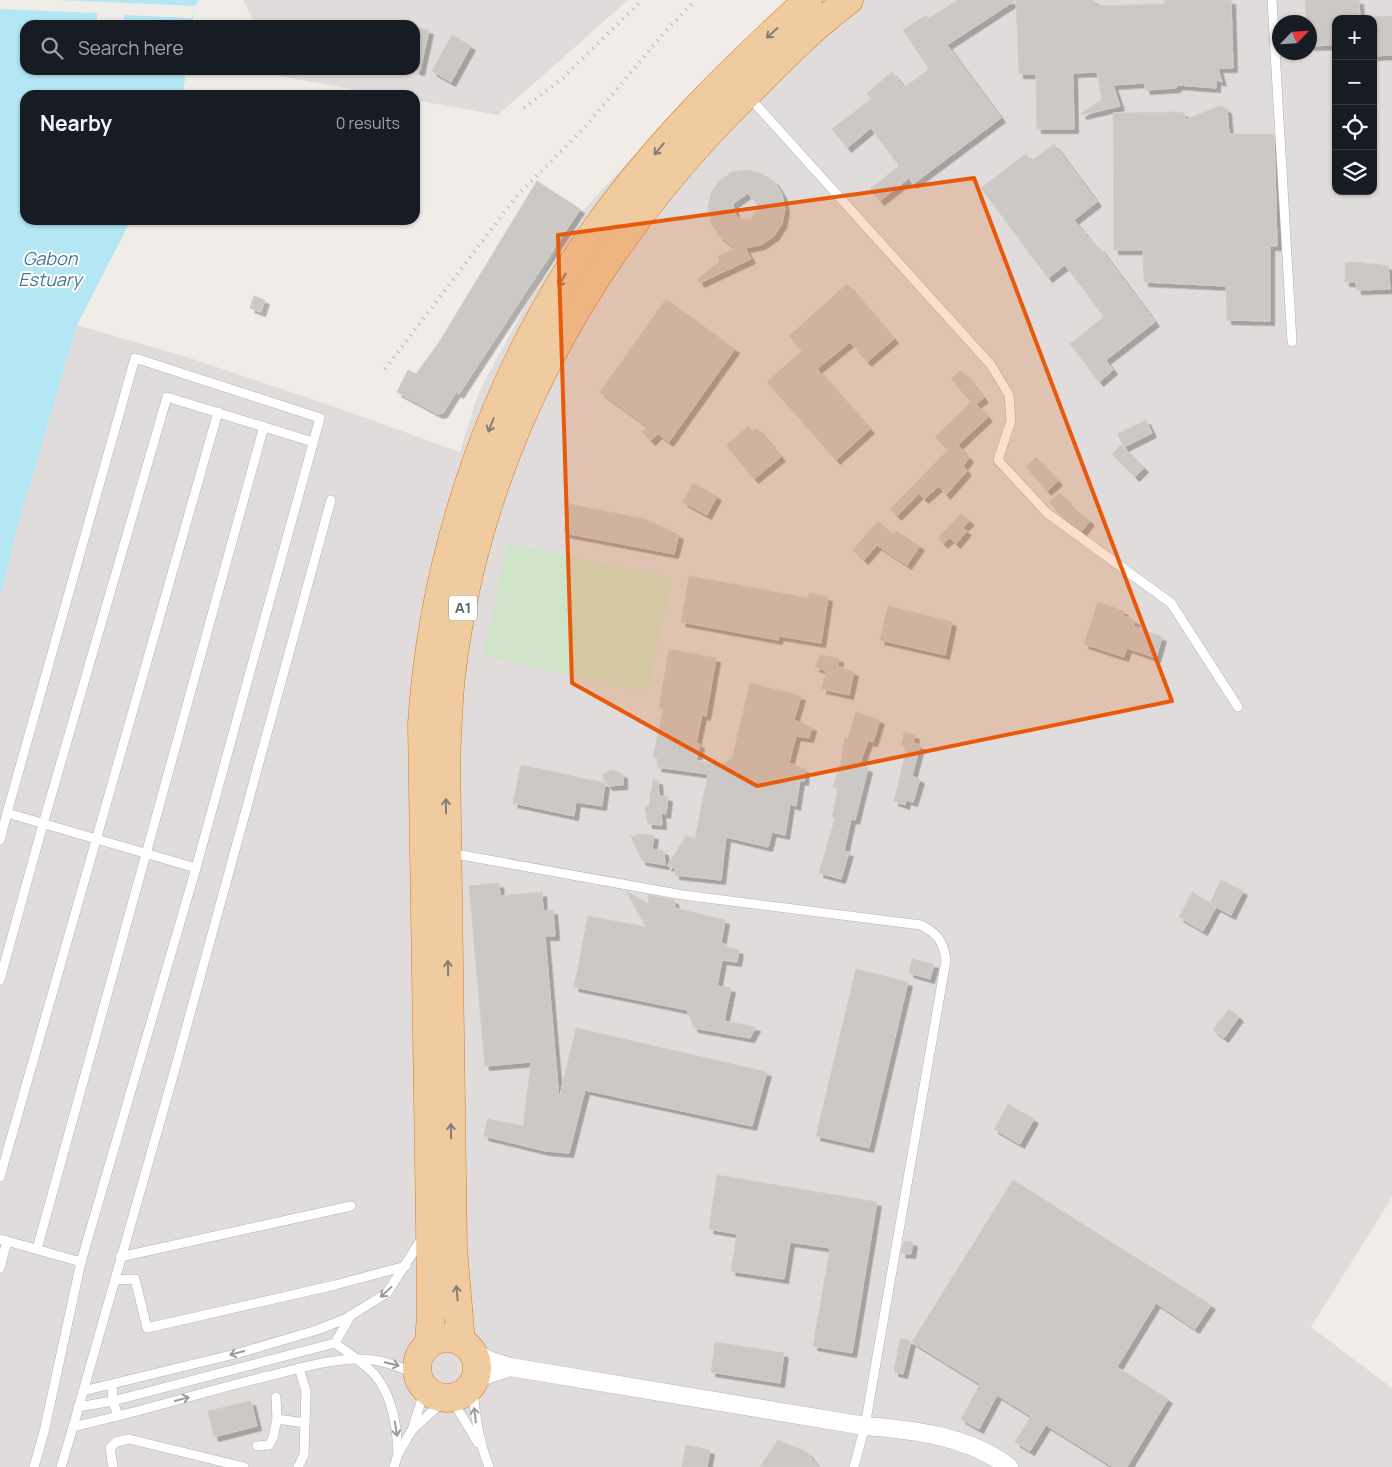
<!DOCTYPE html>
<meta charset="utf-8">
<style>
:root{--surface:#171b24;--page:#242831;--text:#f1f3f6;--muted:#9ea1a6;--line:#363941}
body{margin:0;font-family:Manrope,sans-serif;background:var(--page);color:var(--text)}
.controls{position:absolute;right:15px;top:15px;display:grid;overflow:hidden;border-radius:10px;box-shadow:0 1px 4px #0004}
.controls button{width:45px;height:45px;display:grid;place-items:center;padding:0;border:0;border-bottom:1px solid var(--line);background:var(--surface);color:var(--text);font:25px sans-serif}
.compass{position:absolute;left:1272px;top:15px;width:45px;height:45px;border-radius:50%;background:var(--surface);box-shadow:0 1px 4px #0004;rotate:65deg}
.list{margin:0;padding:0;list-style:none}
h2{display:flex;justify-content:space-between;align-items:center;height:65px;margin:0;padding:0 20px;font-size:21px}
h2 small{font-size:16px;font-weight:400;color:var(--muted)}
.icon{flex:none;width:28px;height:28px;fill:none;stroke:currentColor;stroke-width:2;stroke-linecap:round;stroke-linejoin:round}
.map{position:relative;flex:none;width:1392px;height:1467px;overflow:hidden}
.search{position:absolute;background:var(--surface);box-shadow:0 1px 4px #0004;left:20px;top:20px;width:400px;height:55px;display:flex;align-items:center;gap:12px;box-sizing:border-box;padding:0 18px;border-radius:15px;color:var(--muted);font-size:19px}
.panel{position:absolute;background:var(--surface);box-shadow:0 1px 4px #0004;left:20px;top:90px;width:400px;height:135px;border-radius:15px}
.map>svg:first-child{display:block}
.industrial{fill:#dfdcdb;fill-rule:evenodd}
.green{fill:#cfe4c9}
.water{fill:#b4e6f4}
.pier{fill:#f0ede9}
.building{fill:#cbc8c5;stroke:#d4cec8;fill-rule:evenodd;filter:url(#shadow)}
.lines{fill:none;stroke-linecap:round;stroke-linejoin:round}
.lane-casing{stroke:#b1b4b6;stroke-width:10}
.street-casing{stroke:#b1b4b6;stroke-width:19}
.highway-casing{stroke:#da781f;stroke-width:29}
.lane{stroke:#fff;stroke-width:9}
.street{stroke:#fff;stroke-width:18}
.highway{stroke:#f0cba0;stroke-width:28}
.rail{stroke:#b4b5b5;stroke-width:4;stroke-dasharray:1 6;stroke-linecap:butt}
.oneway{stroke:#847e75}
.oneway2{stroke:#989b9c}
.marked{fill:#e8590c;fill-opacity:0.2;stroke:#e8590c;stroke-width:4;stroke-linejoin:round}
.labels{text-anchor:middle;stroke-width:4;stroke-linejoin:round;paint-order:stroke}
.shield{fill:#fff;stroke:#909395;stroke-width:1}
.shield-label{font-size:15px;font-weight:bold;fill:#606567}
.water-label{font-size:18px;font-style:italic;fill:#47788d;stroke:#fff}
</style>
<div class="map">
<svg width="1392" height="1467" viewBox="0 0 1392 1467">
<defs>
<filter id="shadow"><feDropShadow dx="4.5" dy="4.5" stdDeviation="0" flood-color="#0004"/></filter>
</defs>
<rect width="100%" height="100%" fill="#f0ede9"/>
<g class="industrial">
<path d="M243 0H628L498 115 415 100V95H384L279 76 276 70H415V25H255Z"/>
<path d="M794 0H1392V1197L1311 1327 1392 1388V1467H0V599L16 533 77 325 193 359 332 406 460 452 476 400 487 376 572 222 707 77ZM1336 19H1373V191H1336ZM1280 22H1310V52H1280Z"/>
</g>
<path class="green" d="M508 543 672 579 647 693 483 656Z"/>
<path class="water" d="M0 0H199L195 6 192 25H25V70H186L183 95H25V220H131L77 325 16 533 0 599Z"/>
<path class="pier" d="M0 0H60L195 6 192 18 124 15V23L97 22V13L0 9Z"/>
<g class="building">
<path d="M958 0H1094V6L1165 4 1164 0H1231L1233 68H1218L1222 82 1216 80V88L1178 85 1176 88 1146 90 1144 83 1113 85 1120 106 1082 115 1081 113 1102 100 1097 72 1073 73 1074 129H1037L1036 74H1019L1016 0 947 45 1001 118 913 184 909 178 880 201 870 189 899 166 871 128 847 148 832 129 871 99 867 93 892 72 904 88 929 69 903 30 926 15 928 19Z"/>
<path d="M1305 0H1359L1360 19H1333L1334 45 1310 46V22H1306Z"/>
<path d="M1392 16V55L1373 56V17Z"/>
<path d="M417 28 429 30 420 71 415 70V37Z"/>
<path d="M452 35 471 46 451 82 432 71Z"/>
<path d="M1219 106 1227 109 1229 134H1274L1277 246H1270V321L1227 320 1226 286 1144 282 1143 250H1114L1113 113 1176 112 1184 113 1185 120Z"/>
<path d="M1054 144 1097 202 1074 220 1097 249 1099 247 1155 322 1106 360 1113 370 1099 382 1070 344 1104 317 1065 265 1048 278 981 188 1026 154 1031 161Z"/>
<path d="M747 170 761 173 774 181 782 194 785 209 782 224 774 236 761 245 745 248 751 259 700 283 698 279 720 261 718 256 736 248 719 236 711 223 708 208 711 193 719 181 732 172ZM748 193 759 208 751 219H740L735 214 733 204Z"/>
<path d="M537 181 580 209 459 394 456 392 443 413 438 414 397 392 408 370 416 374 438 344Z"/>
<path d="M1357 262 1388 266 1390 289 1357 290 1356 282H1345V263Z"/>
<path d="M847 284 894 339 867 362 850 342 817 369 870 429 836 460 767 382 802 351 789 336Z"/>
<path d="M254 296 265 300 261 312 250 308Z"/>
<path d="M666 299 735 349 669 442 658 434 651 441 642 432 647 426 600 392Z"/>
<path d="M961 370 984 398 976 404 988 417 958 445 969 458 963 466 967 471 946 495 939 486 924 499 919 494 897 516 890 509 948 450 935 437 971 402 951 379Z"/>
<path d="M1146 420 1152 433 1124 447 1117 434Z"/>
<path d="M749 426 753 432 757 428 781 457 754 479 726 445Z"/>
<path d="M1121 445 1144 468 1135 477 1112 454Z"/>
<path d="M1036 457 1058 481 1047 491 1026 467Z"/>
<path d="M693 483 717 496 707 515 683 502Z"/>
<path d="M1060 493 1073 508 1090 521 1082 531 1060 515 1049 502Z"/>
<path d="M569 504 645 519 679 535 674 554 564 533Z"/>
<path d="M961 514 970 521 962 528 967 531 956 544 950 538 943 544 938 538Z"/>
<path d="M878 521 894 535 896 531 920 546 907 565 877 545 864 560 853 550Z"/>
<path d="M689 576 808 598 809 593 828 597 821 643 779 636 778 640 681 622Z"/>
<path d="M1098 602 1124 611 1122 615 1136 621 1133 626 1162 637 1156 658 1127 648 1124 657 1084 644Z"/>
<path d="M888 606 952 622 945 655 880 640Z"/>
<path d="M669 649 716 658 706 716 702 715 696 743 700 744 696 760 721 765 732 759 750 683 801 696 794 720 812 727 809 738 796 736 789 763 805 769 804 781 800 780 796 806 790 804 785 835 772 832 768 847 726 837 721 880 675 875V867L667 866 686 836 695 838 708 774 657 767 658 759 653 758 663 709 659 708Z"/>
<path d="M820 655 839 658 838 666 854 672 849 695 822 689 826 671 815 667Z"/>
<path d="M856 712 880 720 873 742 868 741 859 766 868 768 855 820 851 819 844 851 849 852 841 879 819 873 835 818 832 817 838 789 833 787 841 762 845 738H848Z"/>
<path d="M904 732 915 735 913 743 920 745 912 776 920 779 913 802 906 800 905 805 894 801 907 747 901 746Z"/>
<path d="M521 765 605 783 602 806 576 802 574 816 513 803Z"/>
<path d="M611 770 623 774V785L608 786 602 775Z"/>
<path d="M653 780H658L659 796 668 797 666 814 661 813 662 825 648 824 645 807 649 805Z"/>
<path d="M636 834 654 835 652 849 664 851 665 865 642 861 630 835 636 837Z"/>
<path d="M1221 880 1243 891 1231 915 1216 907 1203 931 1179 917 1192 892 1210 903Z"/>
<path d="M499 883 500 896 542 892 543 911 553 910 555 936H545L559 1099 576 1028 767 1072 752 1126 585 1090 569 1153 545 1151 484 1136 487 1119 523 1126 531 1062 485 1066 469 886Z"/>
<path d="M626 891 649 904 648 895 674 900 675 908 725 920 721 943 725 944V947L739 950 737 962 722 960 717 986 731 988 724 1021 756 1027 750 1038 694 1028 687 1010 574 987 588 916 646 927Z"/>
<path d="M912 959 934 964 930 979 909 973Z"/>
<path d="M856 969 908 982 869 1148 816 1136Z"/>
<path d="M1229 1009 1239 1017 1224 1038 1213 1030Z"/>
<path d="M1008 1104 1034 1119 1020 1144 994 1129Z"/>
<path d="M717 1175 877 1202 852 1353 813 1346 830 1248 790 1242 784 1279 731 1271 737 1234 709 1229Z"/>
<path d="M1013 1180 1211 1305 1195 1329 1156 1303 1117 1367 1168 1399 1127 1467H1113L1046 1425 1030 1451 1015 1442 1031 1416 997 1395 979 1429 961 1419 980 1384 912 1342Z"/>
<path d="M904 1241 913 1242 911 1254 901 1253Z"/>
<path d="M900 1338 911 1341 903 1374 894 1372Z"/>
<path d="M715 1342 784 1353 780 1383 711 1372Z"/>
<path d="M251 1401 257 1426 214 1437 208 1411Z"/>
<path d="M778 1440 807 1452 818 1467H760Z"/>
<path d="M686 1445 710 1450 707 1467H682Z"/>
</g>
<g class="lines">
<g class="lane-casing">
<g id="lane">
<path d="M1272 0 1292 342"/>
<path d="M749 97 991 365 1009 395 1011 421 998 460 1047 513 1171 603 1238 707"/>
<path d="M0 840 7 813"/>
<path d="M450 853 683 895 921 925C938 934 943 941 946 960L865 1426 854 1467"/>
<path d="M0 980 43 824 167 397 313 442"/>
<path d="M0 1177 218 412"/>
<path d="M0 1239 81 1262 196 868 320 418 135 358 7 813 196 868"/>
<path d="M37 1249 264 426"/>
<path d="M120 1257 351 1206"/>
<path d="M0 1268 7 1241"/>
<path d="M115 1280 135 1279 147 1328 335 1285 406 1266"/>
<path d="M335 1343 351 1315"/>
<path d="M473 1383C474 1412 478 1439 489 1467"/>
<path d="M112 1385 113 1401 118 1416C169 1403 219 1388 269 1376 297 1369 326 1360 355 1359 378 1358 398 1365 417 1375"/>
<path d="M425 1389 412 1430 447 1398"/>
<path d="M83 1391 239 1353 317 1330 345 1319 387 1293 421 1240"/>
<path d="M276 1397 277 1419"/>
<path d="M451 1398 478 1443"/>
<path d="M78 1407 113 1401 335 1343C348 1353 364 1363 375 1375 393 1397 397 1427 398 1454"/>
<path d="M73 1427 175 1069 331 500"/>
<path d="M257 1446 269 1445 273 1438 277 1419 305 1423"/>
<path d="M34 1467 44 1432 81 1262"/>
<path d="M61 1467 73 1427 118 1416"/>
<path d="M113 1467 110 1448 116 1442 129 1439 244 1467"/>
<path d="M298 1467 304 1455 306 1391 299 1368"/>
<path d="M394 1467 398 1454 412 1430"/>
</g>
</g>
<g class="street-casing">
<g id="street">
<path d="M470 1350 491 1361 510 1367 865 1426C915 1430 968 1436 1009 1467"/>
<path d="M474 1379 510 1367"/>
</g>
</g>
<g class="highway-casing">
<g id="highway">
<circle cx="447" cy="1368" r="30"/>
<path d="M461 1342 453 1249 446 755C448 729 448 702 451 676 478 451 585 254 745 96 778 63 811 28 849 0"/>
<path d="M429 1344 431 1314 430 1221 422 724C433 551 494 376 593 233 654 146 730 71 808 0"/>
</g>
</g>
<use href="#lane" class="lane"/>
<use href="#street" class="street"/>
<use href="#highway" class="highway"/>
<g class="rail">
<path d="M524 108 563 78 642 0"/>
<path d="M385 369 516 197 584 128 664 33 695 0"/>
</g>
</g>
<defs><path id="oneway-shaft" d="M-6 0H5M1.5-3L5.5 0L1.5 3" fill="none" stroke-width="1.6" stroke-linecap="round" stroke-linejoin="round" transform="scale(1.25)"/></defs>
<g class="oneway">
<use href="#oneway-shaft" transform="translate(772 33) rotate(138)"/>
<use href="#oneway-shaft" transform="translate(659 149) rotate(130)"/>
<use href="#oneway-shaft" transform="translate(562 280) rotate(120)"/>
<use href="#oneway-shaft" transform="translate(491 425) rotate(111)"/>
<use href="#oneway-shaft" transform="translate(446 806) rotate(-90)"/>
<use href="#oneway-shaft" transform="translate(448 968) rotate(-91)"/>
<use href="#oneway-shaft" transform="translate(451 1131) rotate(-91)"/>
<use href="#oneway-shaft" transform="translate(457 1293) rotate(-95)"/>
</g>
<g class="oneway2">
<use href="#oneway-shaft" transform="translate(386 1292) rotate(137)"/>
<use href="#oneway-shaft" transform="translate(237 1353) rotate(165)"/>
<use href="#oneway-shaft" transform="translate(392 1364) rotate(14)"/>
<use href="#oneway-shaft" transform="translate(182 1399) rotate(-15)"/>
<use href="#oneway-shaft" transform="translate(475 1415) rotate(-97)"/>
<use href="#oneway-shaft" transform="translate(396 1429) rotate(81)"/>
</g>
<path class="marked" d="M974 178 1172 701 757 786 572 683 558 235Z"/>
<g class="labels">
<rect class="shield" x="449" y="595.5" width="28" height="25" rx="4"/>
<g class="shield-label">
<text x="463" y="613">A1</text>
</g>
<g class="water-label">
<text x="50" y="265">Gabon<tspan x="50" dy="21">Estuary</tspan></text>
</g>
</g>
</svg>
<div class="controls">
<button>+</button>
<button>−</button>
<button><svg class="icon" aria-label="locate" viewBox="0 0 24 24"><circle cx="12" cy="12" r="6"/><path d="M12 2v4M12 18v4M2 12h4M18 12h4"/></svg></button>
<button><svg class="icon" aria-label="layers" viewBox="0 0 24 24"><path d="M12 4l9 5-9 5-9-5zM3 14l9 5 9-5"/></svg></button>
</div>
<svg class="compass" viewBox="-18 -18 36 36"><path d="M0-13l5 13h-10z" fill="#e53935"/><path d="M0 13l5-13h-10z" fill="#9ea1a6"/></svg>
<div class="search"><svg class="icon" aria-label="search" viewBox="0 0 24 24"><circle cx="10" cy="10" r="6"/><path d="M15 15l6 6"/></svg>Search here</div>
<section class="panel">
<h2>Nearby<small>0 results</small></h2>
<ul class="list">
</ul>
</section>
</div>
